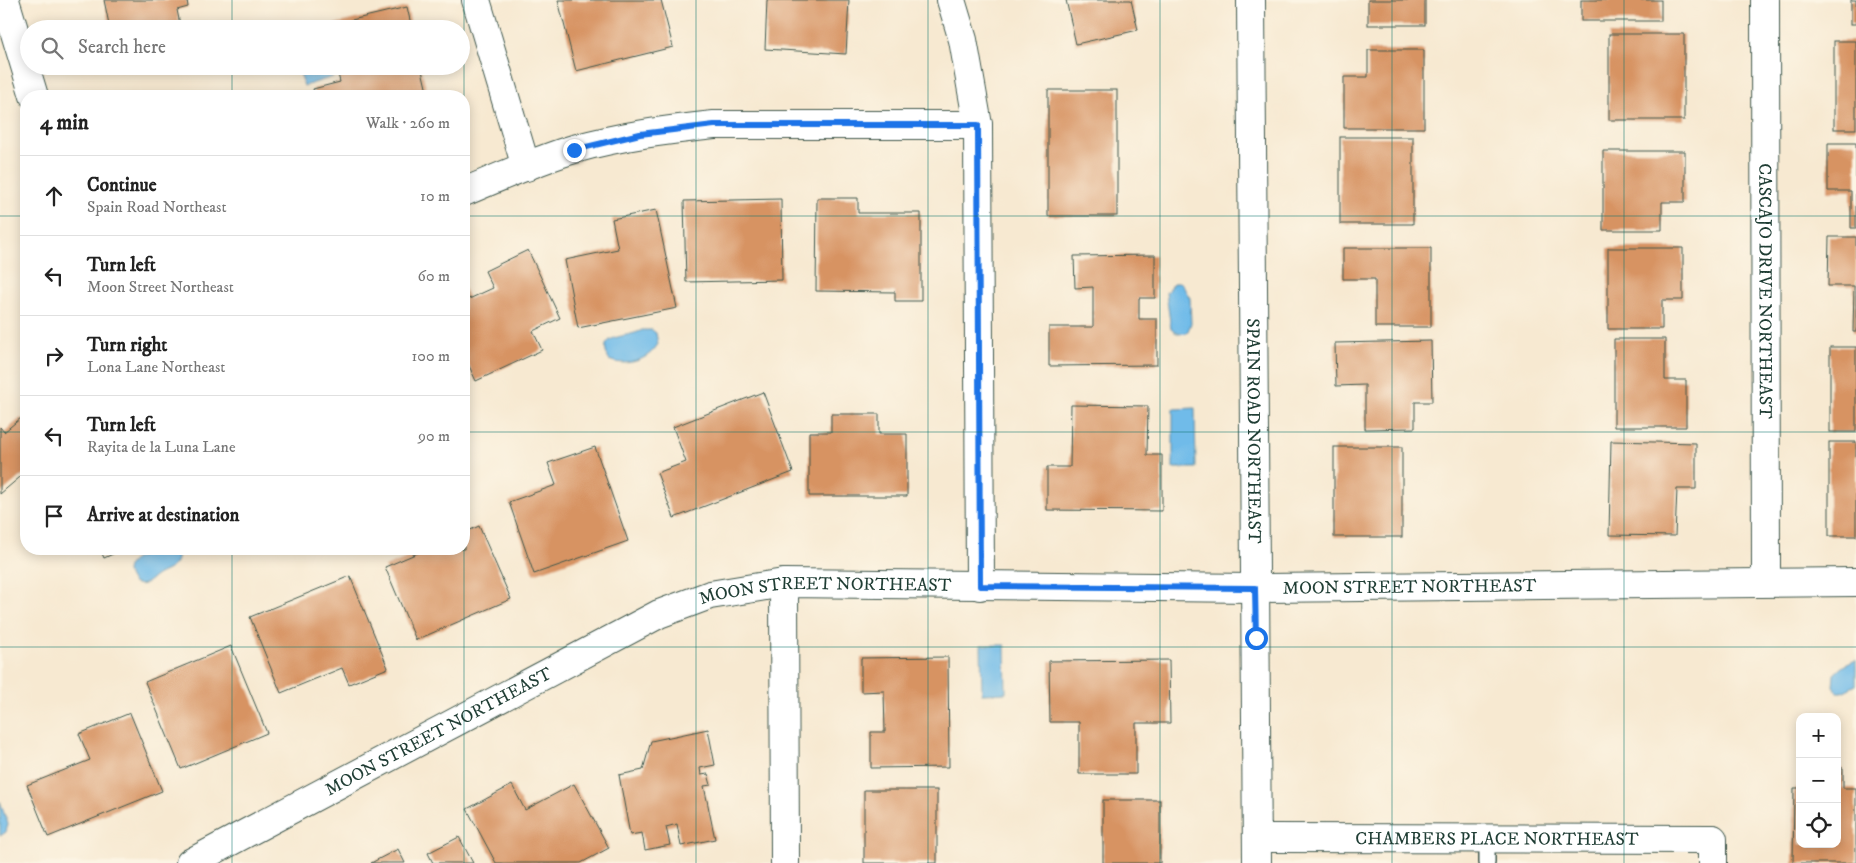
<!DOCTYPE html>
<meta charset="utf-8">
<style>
:root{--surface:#fff;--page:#f2f2f2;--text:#222;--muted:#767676;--line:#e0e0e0}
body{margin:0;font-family:"IM FELL DW Pica",serif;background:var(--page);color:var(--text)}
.controls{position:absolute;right:15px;bottom:15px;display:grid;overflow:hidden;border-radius:10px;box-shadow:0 2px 12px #0003}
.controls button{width:45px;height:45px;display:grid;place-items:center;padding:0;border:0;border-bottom:1px solid var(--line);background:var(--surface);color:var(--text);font:25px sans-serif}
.stop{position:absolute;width:15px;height:15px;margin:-11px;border:4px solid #1a73e8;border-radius:50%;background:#fff}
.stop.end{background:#1a73e8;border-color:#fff;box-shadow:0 1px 5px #0008}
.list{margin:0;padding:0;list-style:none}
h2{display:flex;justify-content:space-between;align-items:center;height:65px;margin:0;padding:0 20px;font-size:21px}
h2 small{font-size:16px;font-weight:400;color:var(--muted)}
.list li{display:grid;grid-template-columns:32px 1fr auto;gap:15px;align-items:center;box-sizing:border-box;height:80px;padding:0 20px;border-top:1px solid var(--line)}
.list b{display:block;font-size:19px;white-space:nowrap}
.list p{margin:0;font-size:16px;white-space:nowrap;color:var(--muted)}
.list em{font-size:16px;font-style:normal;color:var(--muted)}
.icon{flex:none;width:28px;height:28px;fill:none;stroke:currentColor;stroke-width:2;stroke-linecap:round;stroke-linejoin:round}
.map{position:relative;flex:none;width:1856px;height:863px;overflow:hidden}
.search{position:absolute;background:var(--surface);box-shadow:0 2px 12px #0003;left:20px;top:20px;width:450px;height:55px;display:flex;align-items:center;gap:12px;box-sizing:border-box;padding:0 18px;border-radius:28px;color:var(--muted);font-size:19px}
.panel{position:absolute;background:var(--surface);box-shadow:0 2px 12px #0003;left:20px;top:90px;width:450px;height:465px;border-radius:20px}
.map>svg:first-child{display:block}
.water{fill:#70bbe9;stroke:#487c8e}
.building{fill:#d79362}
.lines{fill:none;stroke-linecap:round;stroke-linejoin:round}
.lane-casing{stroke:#3f574c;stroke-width:18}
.street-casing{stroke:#3f574c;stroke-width:30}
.secondary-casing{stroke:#3f574c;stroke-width:30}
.lane{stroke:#fff;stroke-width:15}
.street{stroke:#fff;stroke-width:28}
.secondary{stroke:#fff;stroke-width:28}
.route{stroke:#1a73e8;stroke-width:6}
.grid{fill:none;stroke:#0f766e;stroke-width:1;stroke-opacity:0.55}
.labels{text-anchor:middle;stroke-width:4.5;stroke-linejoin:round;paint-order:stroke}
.street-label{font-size:18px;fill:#1f3d34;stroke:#fcf5e5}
</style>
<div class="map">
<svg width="1856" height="863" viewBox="0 0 1856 863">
<rect width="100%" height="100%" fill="#fcf5e5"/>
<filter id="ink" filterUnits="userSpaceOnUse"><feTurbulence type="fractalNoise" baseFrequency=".02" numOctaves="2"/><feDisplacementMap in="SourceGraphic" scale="10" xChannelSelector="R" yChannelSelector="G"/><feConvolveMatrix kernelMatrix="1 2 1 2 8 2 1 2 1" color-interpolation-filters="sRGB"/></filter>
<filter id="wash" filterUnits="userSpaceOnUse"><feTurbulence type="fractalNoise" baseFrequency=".0096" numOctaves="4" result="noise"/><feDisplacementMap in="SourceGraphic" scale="20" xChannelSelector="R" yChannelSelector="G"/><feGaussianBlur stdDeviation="1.12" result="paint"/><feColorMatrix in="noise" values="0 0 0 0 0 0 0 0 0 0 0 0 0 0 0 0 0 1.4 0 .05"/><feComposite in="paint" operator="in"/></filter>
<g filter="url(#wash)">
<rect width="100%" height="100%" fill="#f7e9d1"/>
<g class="water">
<path d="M298 66H330L333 77 304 86Z"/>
<path d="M1173 283H1181L1190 298 1191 324 1187 333C1180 334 1176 334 1171 329L1166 293Z"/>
<path d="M642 330H652L656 333 658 344C648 361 626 367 609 360 595 332 627 339 642 330Z"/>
<path d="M1195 408 1196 468H1173V409Z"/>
<path d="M161 549 174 550 177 554C179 567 166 570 157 575 148 581 145 588 133 583L127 572C128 556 148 556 161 549Z"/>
<path d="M981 645H1005L1006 693 982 694Z"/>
<path d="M1856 660V685L1842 692H1837L1833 687 1834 674 1843 666Z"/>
<path d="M0 802 8 824 6 832 0 836Z"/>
</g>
<g id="blocks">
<g class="building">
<path d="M104 0H187L188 7 177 10 181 29H110Z"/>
<path d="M558 0H661L673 47 576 71Z"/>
<path d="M767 0H849L846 54 765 49Z"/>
<path d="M1066 0H1131L1138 30 1076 44Z"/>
<rect x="1368" y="0" width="57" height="25"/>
<rect x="1581" y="0" width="80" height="21"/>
<rect x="1851" y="0" width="5" height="24"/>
<path d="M407 7 412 29H327L326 26Z"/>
<rect x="1609" y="34" width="75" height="86"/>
<rect x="1834" y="41" width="22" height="88"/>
<path d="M1368 50H1424V128H1344V77H1368Z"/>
<path d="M119 66H138V67L120 71Z"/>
<path d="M336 66H421L428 96H315L313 89 340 82Z"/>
<rect x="1048" y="90" width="69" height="126"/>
<rect x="1340" y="137" width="73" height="87"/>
<path d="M1828 143H1856V228H1851V191H1828Z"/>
<path d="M1603 151H1685V202H1662V230H1603Z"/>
<path d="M817 198H858V213H921V301H895V292L816 291Z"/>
<path d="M781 199 782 280 686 282 684 201Z"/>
<path d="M656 210 677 308 578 328 565 260 618 249 612 219Z"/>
<path d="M1829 237H1856V332H1853L1854 286H1828Z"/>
<path d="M1343 248H1431V327H1375V279H1343Z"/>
<path d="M1608 248H1683V300H1662V329H1608Z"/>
<path d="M528 250 560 318 533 331 542 350 476 381 464 355V288L469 299 493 288 485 271Z"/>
<path d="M1155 255V298H1139V319H1157V365L1049 366V327H1093V287L1075 288 1074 256Z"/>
<path d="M1614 339H1665V380H1686V427H1614Z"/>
<path d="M1431 341 1432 402H1415V428L1365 429V385L1336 386 1335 343Z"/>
<rect x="1830" y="347" width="26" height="85"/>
<path d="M763 392 793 472 674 518 657 473 686 462 673 427Z"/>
<path d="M1071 405 1148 406 1147 455H1162V511L1047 510V467H1070Z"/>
<path d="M831 414H879V434H907V496H809V432H831Z"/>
<path d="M21 418 26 424V472L0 494V427L4 432Z"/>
<path d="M1611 441 1696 443V489H1677L1675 536 1609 535Z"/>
<rect x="1829" y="442" width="27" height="94"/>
<path d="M595 447 628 541 534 574 509 502 556 485 548 463Z"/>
<rect x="1334" y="447" width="68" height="90"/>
<path d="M479 526 511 599 416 640 385 567 427 549H464V533Z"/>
<path d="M100 549H124L104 558Z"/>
<path d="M350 576 388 668 349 684 342 668 281 693 250 617Z"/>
<path d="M231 646 267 733 181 769 145 682Z"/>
<path d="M948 657 949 767 871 768V732H885L884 691 861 692V658Z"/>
<path d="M1169 660 1170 723H1136V774H1079V722H1050L1049 661Z"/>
<path d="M130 713 162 791 48 837 27 785 90 760 79 734Z"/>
<path d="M708 729 715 765 700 768 701 775 708 774 711 785 704 786 715 839 681 846 677 824 666 827 670 845 645 850 642 833 630 835 619 775 643 770 651 741Z"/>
<path d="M1837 768H1843V788H1856V863H1793L1794 788H1800V844H1837Z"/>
<path d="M574 784 609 848 581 863H496L467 809 512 785 525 810Z"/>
<rect x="864" y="790" width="73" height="73"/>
<rect x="1103" y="800" width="57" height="63"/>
<path d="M459 837 473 863H433L428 853Z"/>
<path d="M398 849 405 863H371Z"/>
</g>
</g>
</g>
<g filter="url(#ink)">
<use href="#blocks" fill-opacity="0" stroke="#3f574c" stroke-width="1"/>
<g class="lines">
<g class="lane-casing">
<path id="lane" d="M1487 839V863"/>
</g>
<g class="street-casing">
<g id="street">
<path d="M5 0 34 96"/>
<path d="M476 0 526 167"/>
<path d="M951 0 963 40 978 125 980 586"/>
<path id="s1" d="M1765 0 1766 582"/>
<path d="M464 192C500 177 537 160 574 149 620 136 667 130 714 125H978"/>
<path d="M784 583 785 863"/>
<path id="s2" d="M1257 838 1713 839V863"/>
<path id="s3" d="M190 863 659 614 710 595 784 583 1255 588 1856 582"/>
</g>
</g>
<g class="secondary-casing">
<g id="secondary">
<path id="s4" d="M1251 0 1257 863"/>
</g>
</g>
<use href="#lane" class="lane"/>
<use href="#street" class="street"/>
<use href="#secondary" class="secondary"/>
</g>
</g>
<g class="lines" filter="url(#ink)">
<path class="route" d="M574 150 640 134 714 125H978L980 586 1255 588 1256 638"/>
</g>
<path class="grid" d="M232 0V29M464 0V863M696 0V863M928 0V863M1160 0V863M1392 0V863M1624 0V863M232 66V96M0 216H26M464 216H1856M0 432H26M464 432H1856M232 549V863M0 647H1856"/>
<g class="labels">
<g class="street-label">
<text dy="6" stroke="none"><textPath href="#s1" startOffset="291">CASCAJO DRIVE NORTHEAST</textPath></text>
<text dy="6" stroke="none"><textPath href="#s4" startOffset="431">SPAIN ROAD NORTHEAST</textPath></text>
<text dy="6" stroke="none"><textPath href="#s3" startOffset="1286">MOON STREET NORTHEAST</textPath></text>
<text dy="6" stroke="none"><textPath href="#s3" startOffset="701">MOON STREET NORTHEAST</textPath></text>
<text dy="6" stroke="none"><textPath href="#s3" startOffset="281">MOON STREET NORTHEAST</textPath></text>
<text dy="6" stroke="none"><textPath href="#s2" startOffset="240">CHAMBERS PLACE NORTHEAST</textPath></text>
</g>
</g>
</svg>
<div class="controls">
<button>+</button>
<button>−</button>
<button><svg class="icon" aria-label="locate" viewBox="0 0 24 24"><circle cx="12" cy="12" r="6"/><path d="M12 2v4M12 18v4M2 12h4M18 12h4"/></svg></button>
</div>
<div class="stop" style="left:1256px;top:638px"></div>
<div class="stop end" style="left:574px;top:150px"></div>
<div class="search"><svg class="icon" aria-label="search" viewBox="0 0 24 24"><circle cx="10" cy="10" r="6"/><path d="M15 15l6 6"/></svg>Search here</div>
<section class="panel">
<h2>4 min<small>Walk · 260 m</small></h2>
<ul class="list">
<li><svg class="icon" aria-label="ahead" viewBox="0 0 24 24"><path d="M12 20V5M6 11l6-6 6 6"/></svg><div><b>Continue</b><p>Spain Road Northeast</p></div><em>10 m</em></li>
<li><svg class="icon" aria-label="left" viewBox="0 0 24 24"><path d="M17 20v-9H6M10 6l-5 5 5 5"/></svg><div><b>Turn left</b><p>Moon Street Northeast</p></div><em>60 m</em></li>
<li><svg class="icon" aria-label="right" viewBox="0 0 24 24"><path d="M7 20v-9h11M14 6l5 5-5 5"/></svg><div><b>Turn right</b><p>Lona Lane Northeast</p></div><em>100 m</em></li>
<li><svg class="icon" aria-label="left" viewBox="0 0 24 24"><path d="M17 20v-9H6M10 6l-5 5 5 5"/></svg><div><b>Turn left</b><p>Rayita de la Luna Lane</p></div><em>90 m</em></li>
<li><svg class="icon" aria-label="arrive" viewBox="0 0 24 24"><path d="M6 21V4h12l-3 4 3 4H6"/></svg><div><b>Arrive at destination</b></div></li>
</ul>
</section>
</div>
